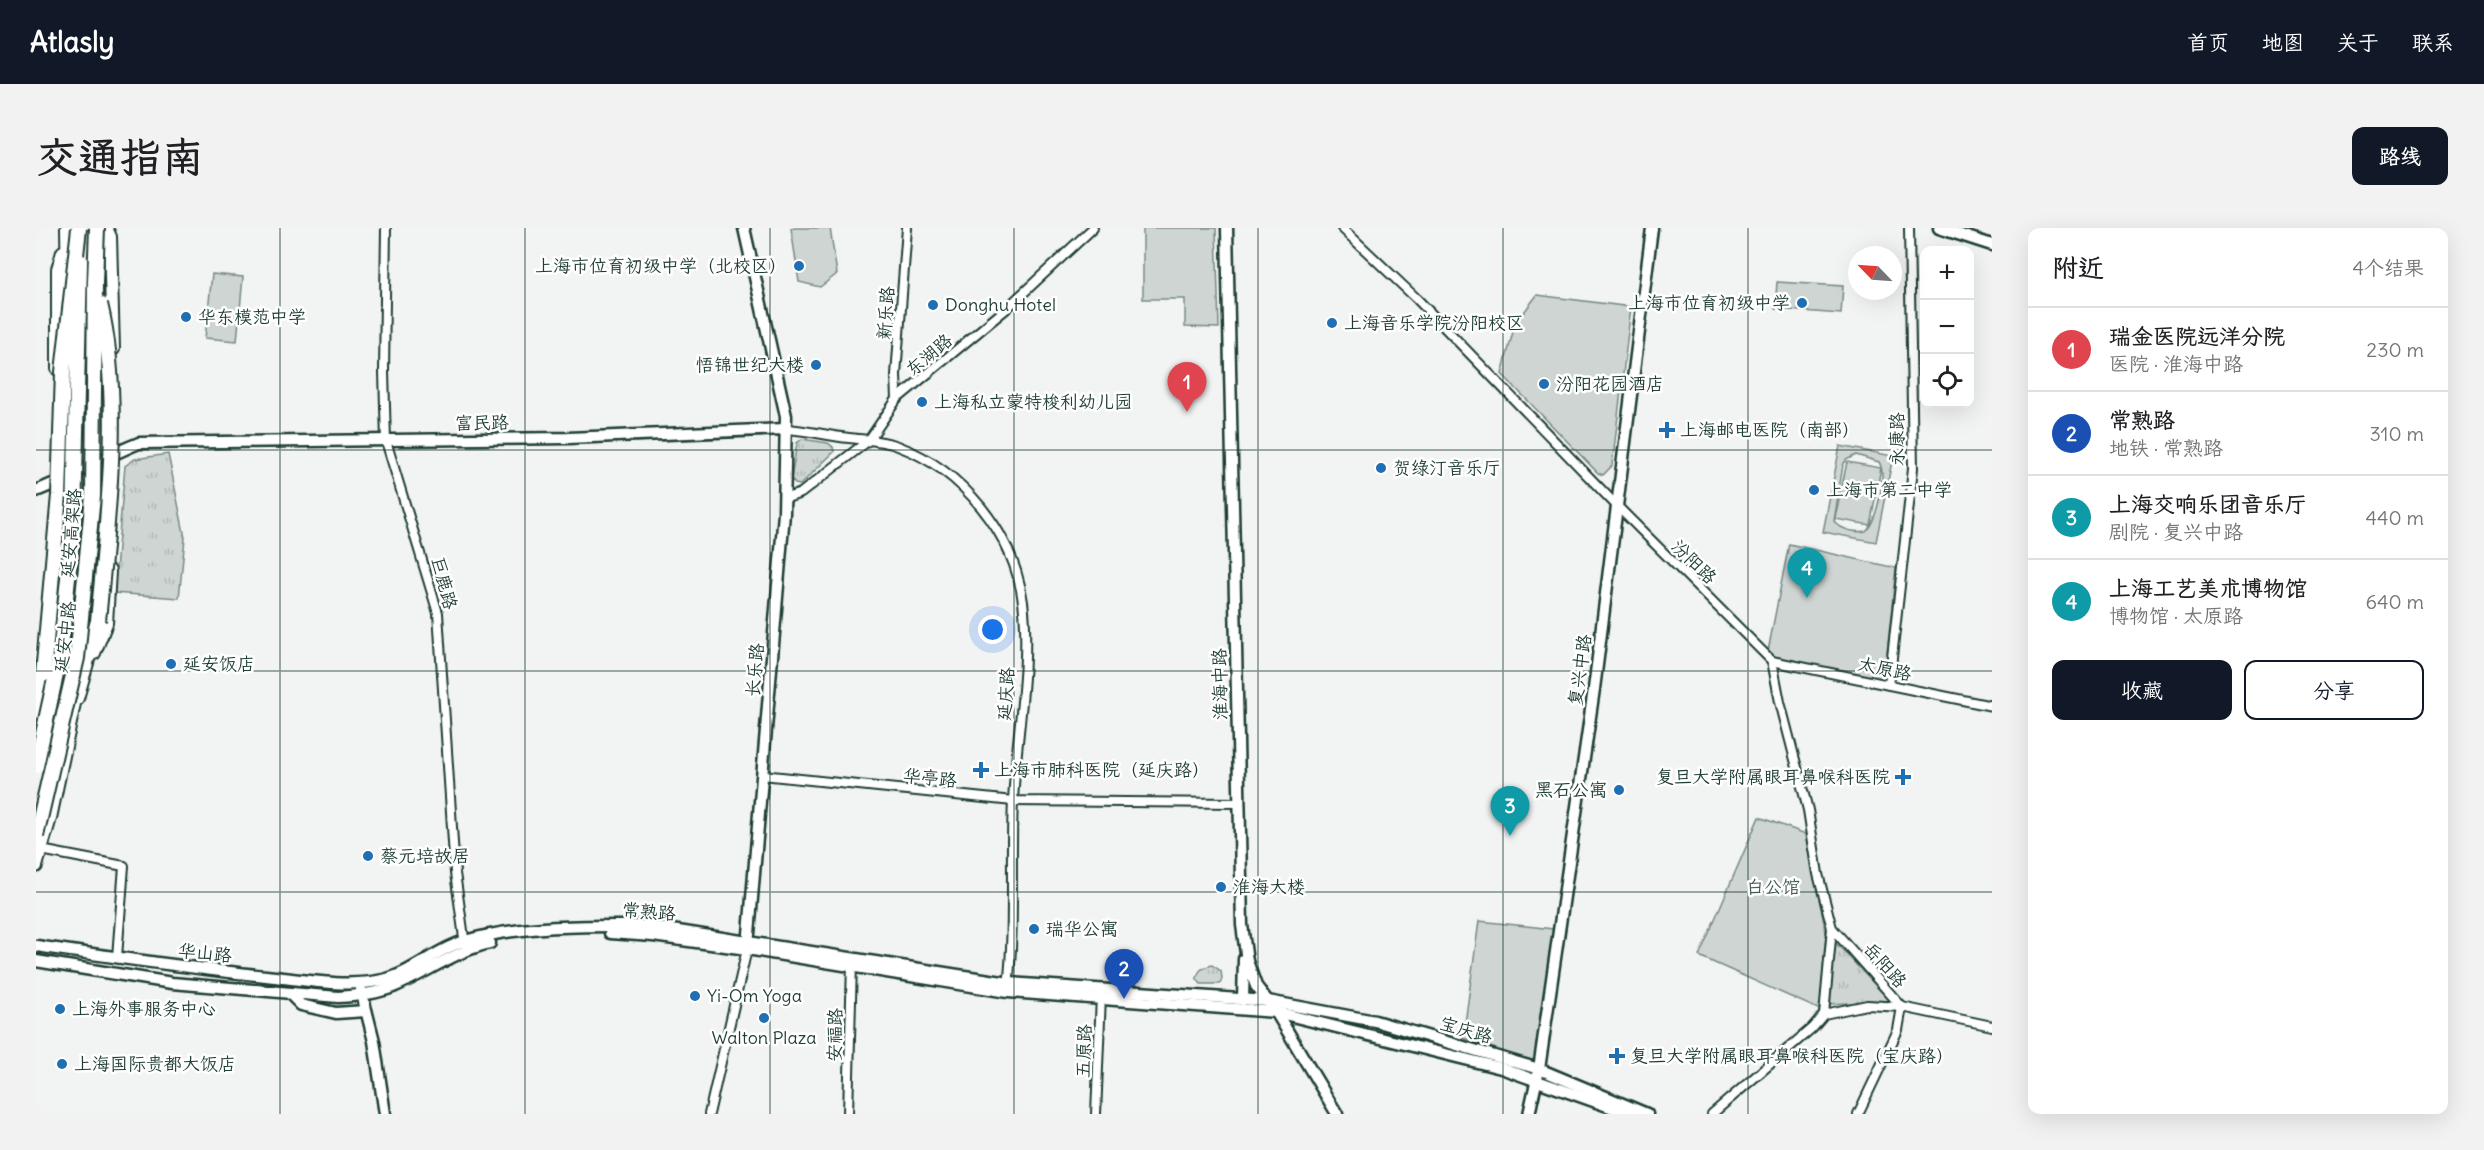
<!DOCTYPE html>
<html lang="zh">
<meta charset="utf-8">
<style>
:root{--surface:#fff;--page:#f2f2f2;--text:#202124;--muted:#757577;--line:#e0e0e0;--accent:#111827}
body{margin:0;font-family:Delius,"LXGW WenKai TC",sans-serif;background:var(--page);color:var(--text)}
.controls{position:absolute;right:18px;top:18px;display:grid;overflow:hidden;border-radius:12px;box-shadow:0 6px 24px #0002}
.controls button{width:54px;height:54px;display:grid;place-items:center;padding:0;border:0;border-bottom:2px solid var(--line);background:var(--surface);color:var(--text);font:30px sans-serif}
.compass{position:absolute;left:1812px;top:18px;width:54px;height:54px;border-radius:50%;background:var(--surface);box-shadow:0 6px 24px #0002;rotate:295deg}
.you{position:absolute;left:957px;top:402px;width:21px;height:21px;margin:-15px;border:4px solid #fff;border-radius:50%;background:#1a73e8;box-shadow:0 0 0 9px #1a73e833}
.badge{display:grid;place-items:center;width:39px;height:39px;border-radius:50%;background:var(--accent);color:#fff;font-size:20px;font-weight:700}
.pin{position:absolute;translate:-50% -50px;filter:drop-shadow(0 2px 3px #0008)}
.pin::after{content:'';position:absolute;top:32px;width:21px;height:18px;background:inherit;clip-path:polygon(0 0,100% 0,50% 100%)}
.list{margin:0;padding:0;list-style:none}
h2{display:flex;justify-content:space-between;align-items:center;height:78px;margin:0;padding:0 24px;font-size:26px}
h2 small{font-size:20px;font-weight:400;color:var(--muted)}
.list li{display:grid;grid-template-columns:39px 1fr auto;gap:18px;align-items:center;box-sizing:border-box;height:84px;padding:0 24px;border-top:2px solid var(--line)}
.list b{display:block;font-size:22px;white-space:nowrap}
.list p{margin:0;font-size:20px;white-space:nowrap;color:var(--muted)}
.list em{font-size:20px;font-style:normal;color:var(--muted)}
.actions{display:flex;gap:12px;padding:18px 24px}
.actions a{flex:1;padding:14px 0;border:2px solid var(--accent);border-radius:12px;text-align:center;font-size:21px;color:var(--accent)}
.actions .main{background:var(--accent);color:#fff}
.icon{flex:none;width:33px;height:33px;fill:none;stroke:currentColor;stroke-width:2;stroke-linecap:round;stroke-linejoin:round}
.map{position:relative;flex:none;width:1956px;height:886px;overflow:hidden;border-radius:12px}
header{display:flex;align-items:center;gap:36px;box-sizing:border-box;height:84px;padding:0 30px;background:var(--accent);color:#fff}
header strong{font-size:28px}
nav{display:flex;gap:33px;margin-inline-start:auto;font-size:21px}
.intro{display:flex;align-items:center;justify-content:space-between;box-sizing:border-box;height:144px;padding:0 36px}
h1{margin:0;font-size:42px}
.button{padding:15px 27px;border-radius:12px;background:var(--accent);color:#fff;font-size:21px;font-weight:700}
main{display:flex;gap:36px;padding:0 36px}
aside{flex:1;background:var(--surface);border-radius:12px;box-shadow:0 6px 24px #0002}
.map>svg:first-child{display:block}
.grass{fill:url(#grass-tufts);stroke:#768984;stroke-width:1.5}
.garden{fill:#ced5d3;stroke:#768984;stroke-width:1.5;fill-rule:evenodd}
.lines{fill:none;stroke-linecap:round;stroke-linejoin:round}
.street-casing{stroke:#1f3d34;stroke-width:12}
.secondary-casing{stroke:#1f3d34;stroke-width:15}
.primary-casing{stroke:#1f3d34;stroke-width:16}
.highway-casing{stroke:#1f3d34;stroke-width:18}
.street{stroke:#fff;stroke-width:8}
.secondary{stroke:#fff;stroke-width:10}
.primary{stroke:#fff;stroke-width:12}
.highway{stroke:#fff;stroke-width:14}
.highway-bridge-casing{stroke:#1f3d34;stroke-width:18;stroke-linecap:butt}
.highway-bridge{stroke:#fff;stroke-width:14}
.grid{fill:none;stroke:#1f3d34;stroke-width:1.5;stroke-opacity:0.55}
.poi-dot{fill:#1f6fb2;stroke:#fff;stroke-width:2}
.labels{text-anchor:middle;stroke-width:5;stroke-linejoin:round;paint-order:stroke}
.poi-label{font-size:18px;fill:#1f3d34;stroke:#fff;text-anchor:start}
.street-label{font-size:18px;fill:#1f3d34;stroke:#fff}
.park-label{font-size:18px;fill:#425b54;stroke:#fff}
</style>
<header>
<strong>Atlasly</strong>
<nav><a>首页</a><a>地图</a><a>关于</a><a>联系</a></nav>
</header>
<div class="intro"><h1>交通指南</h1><a class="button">路线</a></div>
<main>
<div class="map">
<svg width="1956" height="886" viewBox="0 0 1956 886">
<defs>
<pattern id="grass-tufts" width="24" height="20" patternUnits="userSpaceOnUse" patternTransform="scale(1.5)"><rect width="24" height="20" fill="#ced5d3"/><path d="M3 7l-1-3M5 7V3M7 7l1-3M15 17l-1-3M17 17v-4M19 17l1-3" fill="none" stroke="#b0b8b6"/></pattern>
</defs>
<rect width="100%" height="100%" fill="#f2f3f3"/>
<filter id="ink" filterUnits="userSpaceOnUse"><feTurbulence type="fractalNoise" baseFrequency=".0167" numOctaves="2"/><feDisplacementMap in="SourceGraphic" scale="12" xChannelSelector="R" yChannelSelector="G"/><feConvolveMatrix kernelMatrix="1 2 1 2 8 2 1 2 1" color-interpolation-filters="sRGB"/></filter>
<g filter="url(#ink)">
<g class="grass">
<path d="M766 211 792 215 797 219 798 224 764 257 759 256 755 251 761 215Z"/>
<path d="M132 226 149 310 143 370 78 365 89 238 99 231Z"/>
<path d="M1799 714 1854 773 1793 776Z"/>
<path d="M1176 737 1185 743 1186 751 1184 756H1165L1161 751C1162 741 1167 740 1176 737Z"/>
</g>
<g class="garden">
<path d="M755 0H794L801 46 784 59 763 54Z"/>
<path d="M1107 0H1180L1183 100 1149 99V71H1107Z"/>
<path d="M176 46 207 49 201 113 169 110Z"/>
<path d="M1741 54 1807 58 1805 86 1739 81Z"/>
<path d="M1501 67 1595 79 1576 238 1567 247 1562 245 1466 146 1479 96Z"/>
<path d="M1804 218 1857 228 1840 314 1787 304ZM1820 227 1843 234C1851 247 1841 292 1830 303 1819 305 1805 302 1798 293L1807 237 1810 232Z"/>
<path d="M1811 234 1845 240 1834 297 1799 291Z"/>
<path d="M1753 316 1860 340 1848 453 1737 428 1732 423Z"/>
<path d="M1723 589 1770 606 1790 704 1784 782 1663 728Z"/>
<path d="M1443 693 1517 701 1498 834 1427 810Z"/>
</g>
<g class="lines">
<g class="street-casing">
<g id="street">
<path d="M350 0 348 144 350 213 402 385 419 645 429 717"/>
<path d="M1306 0 1381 71 1582 279 1736 433 1744 474 1772 582 1782 646 1796 700 1788 786"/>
<path d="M861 171 860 147 871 0"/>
<path d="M750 201C771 202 792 208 813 210 829 212 847 212 862 218 926 242 978 305 987 374 995 435 980 511 977 573 974 635 979 698 972 759"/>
<path d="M748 271 765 265 833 212 861 171 970 81 1057 0"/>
<path d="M1736 433 1956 478"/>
<path d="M1853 457 1877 240 1873 0"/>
<path d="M726 547 977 573 1203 575"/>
<path d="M5 622 88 638 81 729"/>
<path d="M1796 700 1866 779"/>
<path d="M673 886 711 721"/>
<path d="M812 886 816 735"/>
<path d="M1060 886 1065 768"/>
<path d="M1676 886 1776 800 1788 786 1831 777 1866 779 1956 798"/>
<path d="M1822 886 1862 802 1866 779"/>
</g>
</g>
<g class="secondary-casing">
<g id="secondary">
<path d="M708 0 750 188 748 285 712 718"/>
<path d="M1191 0 1206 697 1211 733 1220 758 1240 784 1301 886"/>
<path d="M1903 0 1956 17"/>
<path d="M0 263C37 249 67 229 103 215L532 210 750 201"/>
<path d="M574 705 617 708 711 721 972 764 1240 784 1465 840 1594 886"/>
<path d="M0 718C77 729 153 740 230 748 268 752 309 760 347 752 377 745 400 721 429 713 487 696 551 698 610 698L973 755 1232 773 1339 793 1503 841 1611 886"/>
<path d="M0 733 136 755 302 769C320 768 339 766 357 759 390 745 419 723 454 715"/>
<path d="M325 762 338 813 349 886"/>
<path d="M253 765 265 777 300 785 330 783"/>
<path d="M1207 772 1208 731"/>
<path d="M1493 886 1503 841 1558 461 1616 0"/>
</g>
</g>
<g class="primary-casing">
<g id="primary">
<path d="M31 0 32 56"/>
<path d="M70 0 74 9 77 121"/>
<path d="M22 141V41L27 24"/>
<path d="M17 409 32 251V184"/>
<path d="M58 425 70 395 73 343"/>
<path d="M0 638 14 590 41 461"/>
</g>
</g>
<g class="highway-casing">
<g id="highway">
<path d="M40 470 62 393"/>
<path d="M3 487 7 447"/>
</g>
</g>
<use href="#street" class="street"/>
<use href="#secondary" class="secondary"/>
<use href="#primary" class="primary"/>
<use href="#highway" class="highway"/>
<g class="highway-bridge-casing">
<g id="highway-bridge">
<path d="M62 393C71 296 87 171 64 76"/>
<path d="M7 447 23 267 27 144 43 0"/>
<path d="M0 538 24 428 38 292 44 33"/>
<path d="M0 608 41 430 57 268 59 54 61 0"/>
</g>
</g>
<use href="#highway-bridge" class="highway-bridge"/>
</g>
</g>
<path class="grid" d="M244 0V886M489 0V886M734 0V886M978 0V886M1222 0V886M1467 0V886M1712 0V886M0 222H1956M0 443H1956M0 664H1956"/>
<g class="poi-dot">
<circle cx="763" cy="38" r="6"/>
<circle cx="1766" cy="75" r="6"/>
<circle cx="897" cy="77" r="6"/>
<circle cx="150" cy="89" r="6"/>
<circle cx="1296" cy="95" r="6"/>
<circle cx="780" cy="137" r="6"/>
<circle cx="1508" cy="156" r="6"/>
<circle cx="886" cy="174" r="6"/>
<path d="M1628 193h6v6h6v6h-6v6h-6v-6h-6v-6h6z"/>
<circle cx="1345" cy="240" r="6"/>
<circle cx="1778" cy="262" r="6"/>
<circle cx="135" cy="436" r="6"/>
<path d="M942 533h6v6h6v6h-6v6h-6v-6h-6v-6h6z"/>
<path d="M1864 540h6v6h6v6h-6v6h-6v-6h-6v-6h6z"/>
<circle cx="1583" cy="562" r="6"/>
<circle cx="332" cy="628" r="6"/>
<circle cx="1185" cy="659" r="6"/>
<circle cx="998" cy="701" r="6"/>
<circle cx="659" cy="768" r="6"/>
<circle cx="24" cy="781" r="6"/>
<circle cx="728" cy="790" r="6"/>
<path d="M1578 819h6v6h6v6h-6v6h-6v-6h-6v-6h6z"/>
<circle cx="26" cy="836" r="6"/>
</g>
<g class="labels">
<g class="poi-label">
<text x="751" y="44" text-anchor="end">上海市位育初级中学（北校区）</text>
<text x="1754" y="81" text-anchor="end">上海市位育初级中学</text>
<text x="909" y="83">Donghu Hotel</text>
<text x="162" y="95">华东模范中学</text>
<text x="1308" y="101">上海音乐学院汾阳校区</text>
<text x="768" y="143" text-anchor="end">悟锦世纪大楼</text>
<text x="1520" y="162">汾阳花园酒店</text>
<text x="898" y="180">上海私立蒙特梭利幼儿园</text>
<text x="1644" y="208">上海邮电医院（南部）</text>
<text x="1357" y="246">贺绿汀音乐厅</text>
<text x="1790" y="268">上海市第二中学</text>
<text x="147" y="442">延安饭店</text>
<text x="958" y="548">上海市肺科医院（延庆路）</text>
<text x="1854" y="555" text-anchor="end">复旦大学附属眼耳鼻喉科医院</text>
<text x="1571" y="568" text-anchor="end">黑石公寓</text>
<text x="344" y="634">蔡元培故居</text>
<text x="1197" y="665">淮海大楼</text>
<text x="1010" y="707">瑞华公寓</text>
<text x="671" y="774">Yi-Om Yoga</text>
<text x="36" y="787">上海外事服务中心</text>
<text x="728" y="816" text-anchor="middle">Walton Plaza</text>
<text x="1594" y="834">复旦大学附属眼耳鼻喉科医院（宝庆路）</text>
<text x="38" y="842">上海国际贵都大饭店</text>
</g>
<g class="street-label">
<text transform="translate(850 85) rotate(-86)" y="6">新乐路</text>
<text transform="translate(893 127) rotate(-40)" y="6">东湖路</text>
<text transform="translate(446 195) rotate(-1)" y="6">富民路</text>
<text transform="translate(1861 211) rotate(-90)" y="6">永康路</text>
<text transform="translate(35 305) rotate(-85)" y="6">延安高架路</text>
<text transform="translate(1658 334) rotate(44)" y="6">汾阳路</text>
<text transform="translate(408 355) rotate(75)" y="6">巨鹿路</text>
<text transform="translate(29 409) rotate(-83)" y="6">延安中路</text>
<text transform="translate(1849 441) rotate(12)" y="6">太原路</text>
<text transform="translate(719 442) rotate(-85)" y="6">长乐路</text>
<text transform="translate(1544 442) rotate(-82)" y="6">复兴中路</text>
<text transform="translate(1184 456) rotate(-91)" y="6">淮海中路</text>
<text transform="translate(970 466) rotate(-86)" y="6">延庆路</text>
<text transform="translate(894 550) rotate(6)" y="6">华亭路</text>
<text transform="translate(613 684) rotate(4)" y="6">常熟路</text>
<text transform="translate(169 725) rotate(6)" y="6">华山路</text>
<text transform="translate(1849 737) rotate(48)" y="6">岳阳路</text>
<text transform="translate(1430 802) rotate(16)" y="6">宝庆路</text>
<text transform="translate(799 807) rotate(-89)" y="6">安福路</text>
<text transform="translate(1048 823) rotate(-88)" y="6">五原路</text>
</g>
<g class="park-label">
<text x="1737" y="665">白公馆</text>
</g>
</g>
</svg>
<div class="controls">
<button>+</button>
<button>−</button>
<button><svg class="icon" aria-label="locate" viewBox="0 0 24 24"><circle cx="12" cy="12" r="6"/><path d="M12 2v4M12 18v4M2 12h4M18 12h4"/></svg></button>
</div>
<svg class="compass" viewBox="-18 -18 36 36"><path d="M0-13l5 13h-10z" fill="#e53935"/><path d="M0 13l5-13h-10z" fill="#757577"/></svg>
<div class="you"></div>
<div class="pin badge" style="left:1151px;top:184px;background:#e0444e">1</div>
<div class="pin badge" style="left:1088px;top:771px;background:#1a4fb4">2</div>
<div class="pin badge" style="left:1474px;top:608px;background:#0f9aa8">3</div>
<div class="pin badge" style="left:1771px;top:370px;background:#0f9aa8">4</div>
</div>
<aside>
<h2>附近<small>4个结果</small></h2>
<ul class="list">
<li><span class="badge" style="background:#e0444e">1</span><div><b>瑞金医院远洋分院</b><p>医院 · 淮海中路</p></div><em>230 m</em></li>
<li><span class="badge" style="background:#1a4fb4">2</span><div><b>常熟路</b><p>地铁 · 常熟路</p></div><em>310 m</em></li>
<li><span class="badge" style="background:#0f9aa8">3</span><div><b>上海交响乐团音乐厅</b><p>剧院 · 复兴中路</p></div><em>440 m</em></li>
<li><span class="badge" style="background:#0f9aa8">4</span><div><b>上海工艺美术博物馆</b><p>博物馆 · 太原路</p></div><em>640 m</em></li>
</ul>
<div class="actions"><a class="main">收藏</a><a>分享</a></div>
</aside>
</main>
